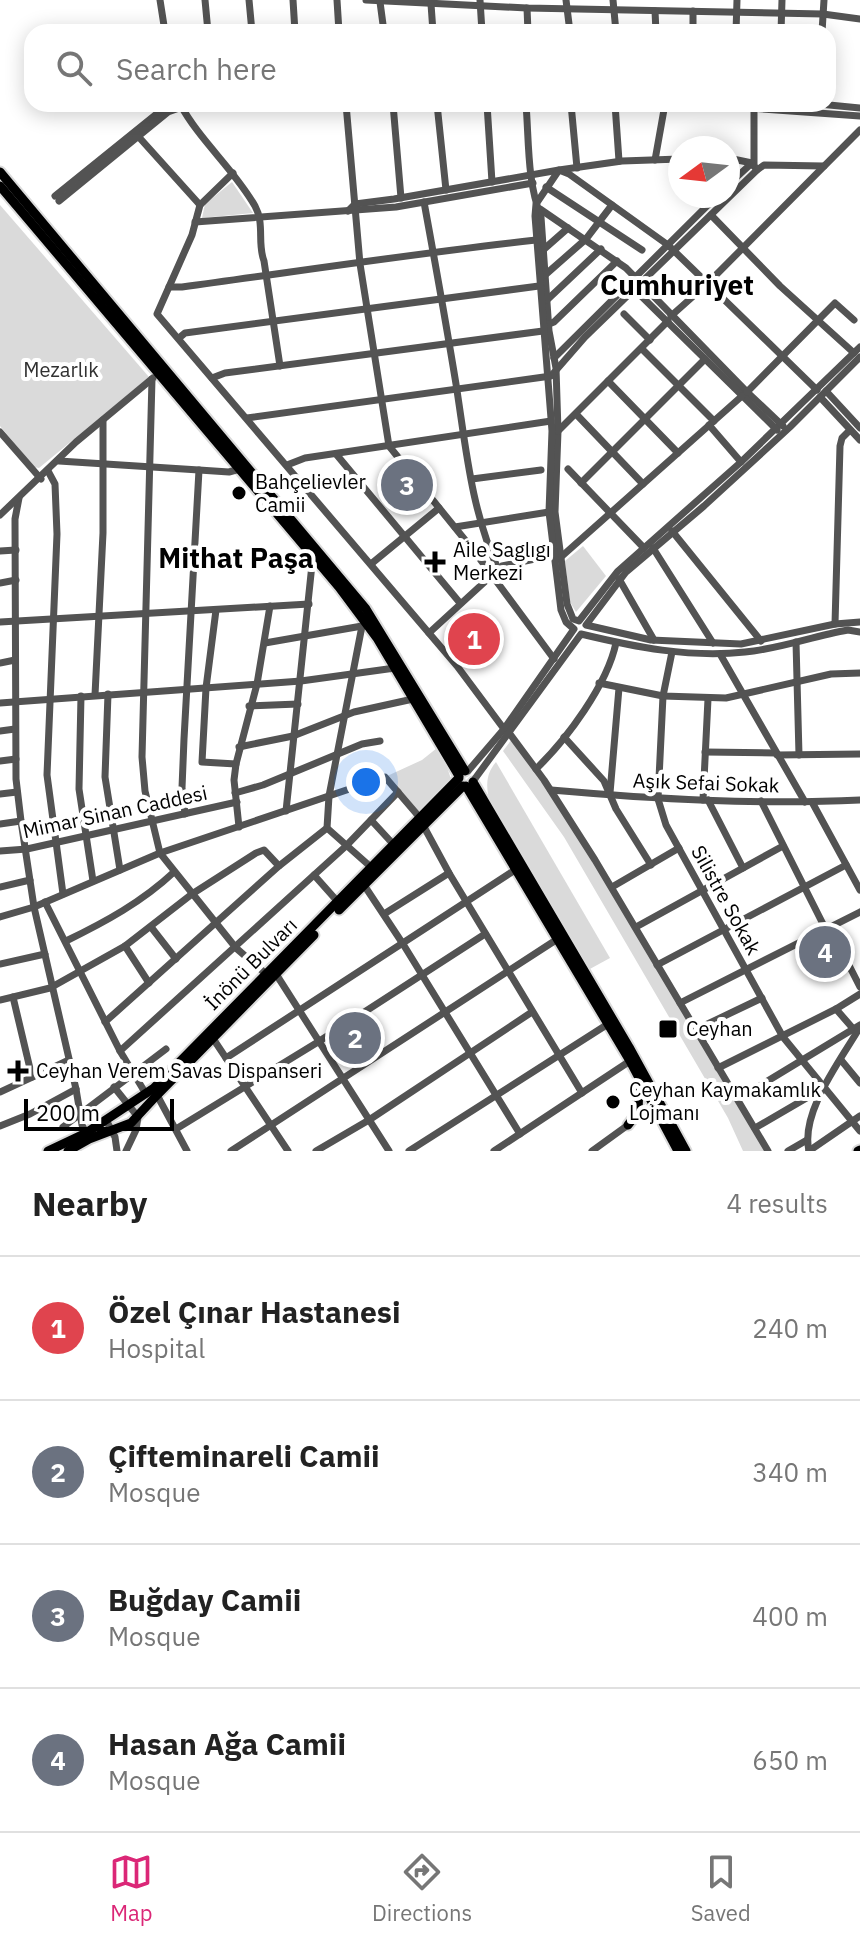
<!DOCTYPE html>
<meta charset="utf-8">
<style>
:root{--surface:#fff;--page:#f2f2f2;--text:#222;--muted:#767676;--line:#e0e0e0;--accent:#db2777}
body{margin:0;font-family:"IBM Plex Sans",sans-serif;background:var(--page);color:var(--text)}
.compass{position:absolute;left:668px;top:136px;width:72px;height:72px;border-radius:50%;background:var(--surface);box-shadow:0 4px 20px #0003;rotate:255deg}
.scale{position:absolute;left:24px;bottom:20px;width:150px;box-sizing:border-box;padding-left:8px;border:4px solid #000;border-top:0;font-size:22px;line-height:28px;white-space:nowrap;color:#000;-webkit-text-stroke:6px #fff;paint-order:stroke}
.you{position:absolute;left:366px;top:782px;width:28px;height:28px;margin:-20px;border:6px solid #fff;border-radius:50%;background:#1a73e8;box-shadow:0 0 0 12px #1a73e833}
.badge{display:grid;place-items:center;width:52px;height:52px;border-radius:50%;background:var(--accent);color:#fff;font-size:26px;font-weight:700}
.pin{position:absolute;translate:-50% -50%;border:4px solid #fff;box-shadow:0 2px 8px #0006}
.list{margin:0;padding:0;list-style:none}
h2{display:flex;justify-content:space-between;align-items:center;height:104px;margin:0;padding:0 32px;font-size:34px}
h2 small{font-size:26px;font-weight:400;color:var(--muted)}
.list li{display:grid;grid-template-columns:52px 1fr auto;gap:24px;align-items:center;box-sizing:border-box;height:144px;padding:0 32px;border-top:2px solid var(--line)}
.list b{display:block;font-size:30px;white-space:nowrap}
.list p{margin:0;font-size:26px;white-space:nowrap;color:var(--muted)}
.list em{font-size:26px;font-style:normal;color:var(--muted)}
.icon{flex:none;width:44px;height:44px;fill:none;stroke:currentColor;stroke-width:2;stroke-linecap:round;stroke-linejoin:round}
.map{position:relative;flex:none;width:860px;height:1151px;overflow:hidden}
.search{position:absolute;background:var(--surface);box-shadow:0 4px 20px #0003;left:24px;right:24px;top:24px;height:88px;display:flex;align-items:center;gap:20px;box-sizing:border-box;padding:0 28px;border-radius:24px;color:var(--muted);font-size:30px}
.sheet{height:680px;background:var(--surface)}
nav{display:flex;justify-content:space-around;align-items:center;box-sizing:border-box;height:112px;border-top:2px solid var(--line);background:var(--surface);font-size:22px;color:var(--muted)}
nav a{display:grid;justify-items:center;gap:4px}
nav .on{color:var(--accent)}
.map>svg:first-child{display:block}
.green{fill:#dadada}
.lines{fill:none;stroke-linecap:round;stroke-linejoin:round}
.major-casing{stroke:#dbdbdb;stroke-width:13}
.minor{stroke:#535353;stroke-width:7}
.major{stroke:#000;stroke-width:9}
.poi-dot{fill:#000;stroke:#fff;stroke-width:3}
.labels{text-anchor:middle;stroke-width:8;stroke-linejoin:round;paint-order:stroke}
.park-label{font-size:20px;fill:#313131;stroke:#fff}
.poi-label{font-size:20px;fill:#000;stroke:#fff;text-anchor:start}
.street-label{font-size:20px;fill:#000;stroke:#fff}
.district-label{font-size:28px;font-weight:bold;fill:#000;stroke:#fff}
</style>
<div class="map">
<svg width="860" height="1151" viewBox="0 0 860 1151">
<rect width="100%" height="100%" fill="#fff"/>
<g class="green">
<path d="M232 182 253 213 202 218 205 204Z"/>
<path d="M0 205 149 377 39 468 34 467 0 426Z"/>
<path d="M583 546 606 576 576 612 570 602 565 561Z"/>
<path d="M512 739 544 780 768 1151H743L728 1118 564 837 503 751Z"/>
<path d="M437 748 446 764 451 779 420 814 385 777 422 760Z"/>
<path d="M496 762 610 958 588 970 490 804C486 787 485 775 496 762Z"/>
</g>
<g class="lines">
<g class="major-casing">
<g id="major">
<path d="M0 172 366 609 465 771"/>
<path d="M0 186 339 587 377 638 459 776"/>
<path d="M473 782 629 1047 686 1151"/>
<path d="M466 786 630 1061 678 1151"/>
<path d="M339 910 463 786"/>
<path d="M628 1125 638 1112 639 1084"/>
<path d="M48 1151 86 1133 154 1088 459 778"/>
<path d="M68 1151 89 1139 131 1123 157 1095 314 935"/>
<path d="M858 1151 860 1150"/>
</g>
</g>
<g class="minor">
<path d="M160 0 165 32"/>
<path d="M205 0 208 32"/>
<path d="M249 0 252 32"/>
<path d="M293 0 295 32"/>
<path d="M337 0 339 32"/>
<path d="M366 0 527 8 823 14 860 19"/>
<path d="M480 0 482 32"/>
<path d="M566 0 570 32"/>
<path d="M613 0 616 32"/>
<path d="M380 2 384 32"/>
<path d="M431 4 433 32"/>
<path d="M527 8 528 32"/>
<path d="M655 11 656 32"/>
<path d="M693 32V11"/>
<path d="M736 32 737 0"/>
<path d="M781 32 782 0"/>
<path d="M822 32 824 0"/>
<path d="M180 104C200 141 234 169 255 206 265 224 257 243 264 261L280 366"/>
<path d="M346 104 360 264 389 446 474 551 554 659"/>
<path d="M393 104 401 198"/>
<path d="M437 104 446 190"/>
<path d="M487 104 492 182"/>
<path d="M526 104C529 141 527 182 541 217L549 331 556 368 558 431 555 512 567 604 573 619 579 621 618 571 741 462 860 347"/>
<path d="M571 104 577 168"/>
<path d="M615 104 619 161"/>
<path d="M693 104 860 116"/>
<path d="M754 104V166"/>
<path d="M819 104 860 108"/>
<path d="M137 135 200 205"/>
<path d="M728 158 752 163 757 170 764 165 824 166"/>
<path d="M655 160 665 104"/>
<path d="M233 173 200 205 192 235 157 314 457 666 504 729"/>
<path d="M728 185 752 163"/>
<path d="M546 187 642 250"/>
<path d="M55 196 169 104"/>
<path d="M59 201 168 112 182 107 214 104"/>
<path d="M424 202C435 262 446 323 456 384 466 448 471 509 498 569"/>
<path d="M540 209 626 268 747 392 783 426"/>
<path d="M348 211 355 204 394 199 559 170 569 174 668 245 817 390"/>
<path d="M711 215 780 286 854 353"/>
<path d="M195 222 396 207 533 183"/>
<path d="M543 250 568 228"/>
<path d="M545 275 586 239 612 205"/>
<path d="M169 287H182C300 271 418 253 536 240"/>
<path d="M632 287 777 430"/>
<path d="M547 300 601 249"/>
<path d="M624 314 650 340"/>
<path d="M671 316 708 283 860 130"/>
<path d="M549 324 554 322 617 261"/>
<path d="M179 338 185 333 539 286"/>
<path d="M642 349 714 421"/>
<path d="M860 357 790 427 704 506 626 572 586 625 651 640 741 644 835 624 860 622"/>
<path d="M554 358 717 196"/>
<path d="M212 378 225 373 543 331"/>
<path d="M152 379 142 757 145 791 160 853 236 948 266 974"/>
<path d="M608 381 678 453"/>
<path d="M826 391 860 428"/>
<path d="M747 392 835 303 854 320"/>
<path d="M820 397 860 440"/>
<path d="M576 414 643 484"/>
<path d="M247 418 551 376 585 337 757 170"/>
<path d="M709 425 741 462"/>
<path d="M558 431 668 321"/>
<path d="M0 432 41 479"/>
<path d="M336 454 460 603"/>
<path d="M59 461 199 470 229 472 240 469"/>
<path d="M287 465 305 458 551 421"/>
<path d="M568 469 644 548"/>
<path d="M48 471 55 484 57 534 47 775 63 894"/>
<path d="M472 479 541 470"/>
<path d="M581 483 705 359"/>
<path d="M19 498 15 519 16 779 21 821 34 907 76 1089 82 1125 86 1133"/>
<path d="M0 515 76 442 153 378"/>
<path d="M455 527 549 512"/>
<path d="M672 531 761 641"/>
<path d="M653 548 713 643"/>
<path d="M0 551 16 550"/>
<path d="M561 557 742 396"/>
<path d="M371 564 439 508"/>
<path d="M619 579 654 640"/>
<path d="M0 583 16 580"/>
<path d="M216 610 206 688 202 762 236 764"/>
<path d="M0 622 309 604"/>
<path d="M365 622 362 626 329 796 327 828 372 868"/>
<path d="M835 624 840 446 842 438 850 430"/>
<path d="M429 633 502 566 554 555"/>
<path d="M796 642 799 755"/>
<path d="M265 643 362 626"/>
<path d="M672 652 663 696 658 799 666 825 783 1037 860 1131"/>
<path d="M720 654 805 802"/>
<path d="M0 663 15 660"/>
<path d="M599 683 663 696 726 698 831 674 860 673"/>
<path d="M108 694 105 777 120 870"/>
<path d="M95 695 103 533V420"/>
<path d="M81 696 79 789 93 881"/>
<path d="M0 703 301 681 395 668"/>
<path d="M249 706 298 704"/>
<path d="M0 731 15 729"/>
<path d="M510 734 544 780 595 860 768 1151"/>
<path d="M564 737 604 781 616 809 651 865"/>
<path d="M239 747 293 736 354 712 413 699"/>
<path d="M705 752 776 753"/>
<path d="M777 755 860 754"/>
<path d="M0 761 16 759"/>
<path d="M536 769C567 739 607 685 616 643"/>
<path d="M468 771 504 729 574 629 566 622 561 610 549 512 552 431 535 216 536 204 559 170 622 161 680 159"/>
<path d="M474 780 581 634C635 647 689 658 745 652 780 649 813 636 848 630L860 632"/>
<path d="M551 790C654 799 757 805 860 800"/>
<path d="M235 793 263 785 362 744 380 741"/>
<path d="M610 793 619 688"/>
<path d="M0 794 17 792"/>
<path d="M703 800 708 699"/>
<path d="M708 800 743 868"/>
<path d="M761 801 826 930"/>
<path d="M812 802 860 890"/>
<path d="M286 811 313 555"/>
<path d="M185 814 182 788 184 739 199 470"/>
<path d="M371 820 394 845"/>
<path d="M0 824 21 821"/>
<path d="M423 825 449 873 582 1093"/>
<path d="M239 827 234 780 236 764 257 684 270 606"/>
<path d="M0 851 27 849 237 802"/>
<path d="M314 875 338 902"/>
<path d="M364 885 403 944 520 1134"/>
<path d="M0 887 30 880"/>
<path d="M612 887 679 848"/>
<path d="M45 902 120 1051 146 1094"/>
<path d="M384 914 449 873"/>
<path d="M0 917 34 907 160 853 385 777 421 819"/>
<path d="M151 927 176 959"/>
<path d="M636 927 783 846"/>
<path d="M830 928 860 987"/>
<path d="M66 941C105 922 142 902 174 872"/>
<path d="M125 946 149 983"/>
<path d="M0 964 45 954"/>
<path d="M657 965 846 865"/>
<path d="M276 974 389 1151"/>
<path d="M13 997 32 1077"/>
<path d="M0 1000 50 988 125 946 192 894 256 853 264 850 279 866"/>
<path d="M680 1003 860 912"/>
<path d="M836 1009 856 1032"/>
<path d="M105 1022 279 866 327 828"/>
<path d="M695 1030 762 998"/>
<path d="M212 1037 288 1151"/>
<path d="M120 1051 346 846 398 792"/>
<path d="M226 1058 515 870"/>
<path d="M841 1060 860 1083"/>
<path d="M718 1068 836 1009 860 994"/>
<path d="M114 1087 138 1117 136 1130 126 1151"/>
<path d="M0 1092 69 1060"/>
<path d="M157 1095 187 1151"/>
<path d="M738 1099 860 1025"/>
<path d="M106 1120 115 1137 117 1151"/>
<path d="M0 1126 30 1114 76 1089"/>
<path d="M63 1127 166 1049"/>
<path d="M755 1128 822 1089"/>
<path d="M176 1129 318 1042 485 934"/>
<path d="M231 1151 556 940"/>
<path d="M316 1151 369 1120 532 1012"/>
<path d="M409 1151 608 1024"/>
<path d="M494 1151 630 1061"/>
<path d="M592 1151 628 1125"/>
<path d="M788 1151 807 1140"/>
<path d="M809 1151C800 1112 841 1060 860 1027"/>
<path d="M809 1151 860 1116"/>
</g>
<use href="#major" class="major"/>
</g>
<g class="poi-dot">
<circle cx="239" cy="493" r="8"/>
<path d="M431 550h8v8h8v8h-8v8h-8v-8h-8v-8h8z"/>
<rect x="658" y="1019" width="20" height="20" rx="4"/>
<path d="M14 1059h8v8h8v8h-8v8h-8v-8h-8v-8h8z"/>
<circle cx="613" cy="1102" r="8"/>
</g>
<g class="labels">
<g class="park-label">
<text x="61" y="377">Mezarlık</text>
</g>
<g class="poi-label">
<text x="255" y="489">Bahçelievler<tspan x="255" dy="23">Camii</tspan></text>
<text x="453" y="557">Aile Saglıgı<tspan x="453" dy="23">Merkezi</tspan></text>
<text x="686" y="1036">Ceyhan</text>
<text x="36" y="1078">Ceyhan Verem Savas Dispanseri</text>
<text x="629" y="1097">Ceyhan Kaymakamlık<tspan x="629" dy="23">Lojmanı</tspan></text>
</g>
<g class="street-label">
<text transform="translate(706 783) rotate(2)" y="7">Aşık Sefai Sokak</text>
<text transform="translate(115 812) rotate(-12)" y="7">Mimar Sinan Caddesi</text>
<text transform="translate(726 900) rotate(61)" y="7">Silistre Sokak</text>
<text transform="translate(251 964) rotate(-45)" y="7">İnönü Bulvarı</text>
</g>
<g class="district-label">
<text x="677" y="295">Cumhuriyet</text>
<text x="236" y="568">Mithat Paşa</text>
</g>
</g>
</svg>
<svg class="compass" viewBox="-18 -18 36 36"><path d="M0-13l5 13h-10z" fill="#e53935"/><path d="M0 13l5-13h-10z" fill="#767676"/></svg>
<div class="scale">200 m</div>
<div class="you"></div>
<div class="pin badge" style="left:474px;top:639px;background:#e0444e">1</div>
<div class="pin badge" style="left:355px;top:1038px;background:#6b7280">2</div>
<div class="pin badge" style="left:407px;top:485px;background:#6b7280">3</div>
<div class="pin badge" style="left:825px;top:952px;background:#6b7280">4</div>
<div class="search"><svg class="icon" aria-label="search" viewBox="0 0 24 24"><circle cx="10" cy="10" r="6"/><path d="M15 15l6 6"/></svg>Search here</div>
</div>
<section class="sheet">
<h2>Nearby<small>4 results</small></h2>
<ul class="list">
<li><span class="badge" style="background:#e0444e">1</span><div><b>Özel Çınar Hastanesi</b><p>Hospital</p></div><em>240 m</em></li>
<li><span class="badge" style="background:#6b7280">2</span><div><b>Çifteminareli Camii</b><p>Mosque</p></div><em>340 m</em></li>
<li><span class="badge" style="background:#6b7280">3</span><div><b>Buğday Camii</b><p>Mosque</p></div><em>400 m</em></li>
<li><span class="badge" style="background:#6b7280">4</span><div><b>Hasan Ağa Camii</b><p>Mosque</p></div><em>650 m</em></li>
</ul>
</section>
<nav>
<a class="on"><svg class="icon" aria-label="map" viewBox="0 0 24 24"><path d="M3 6l6-2 6 2 6-2v14l-6 2-6-2-6 2zM9 4v14M15 6v14"/></svg>Map</a>
<a><svg class="icon" aria-label="directions" viewBox="0 0 24 24"><path d="M12 3l9 9-9 9-9-9zM9 14v-3h6M13 9l2 2-2 2"/></svg>Directions</a>
<a><svg class="icon" aria-label="saved" viewBox="0 0 24 24"><path d="M7 4h10v16l-5-4-5 4z"/></svg>Saved</a>
</nav>
